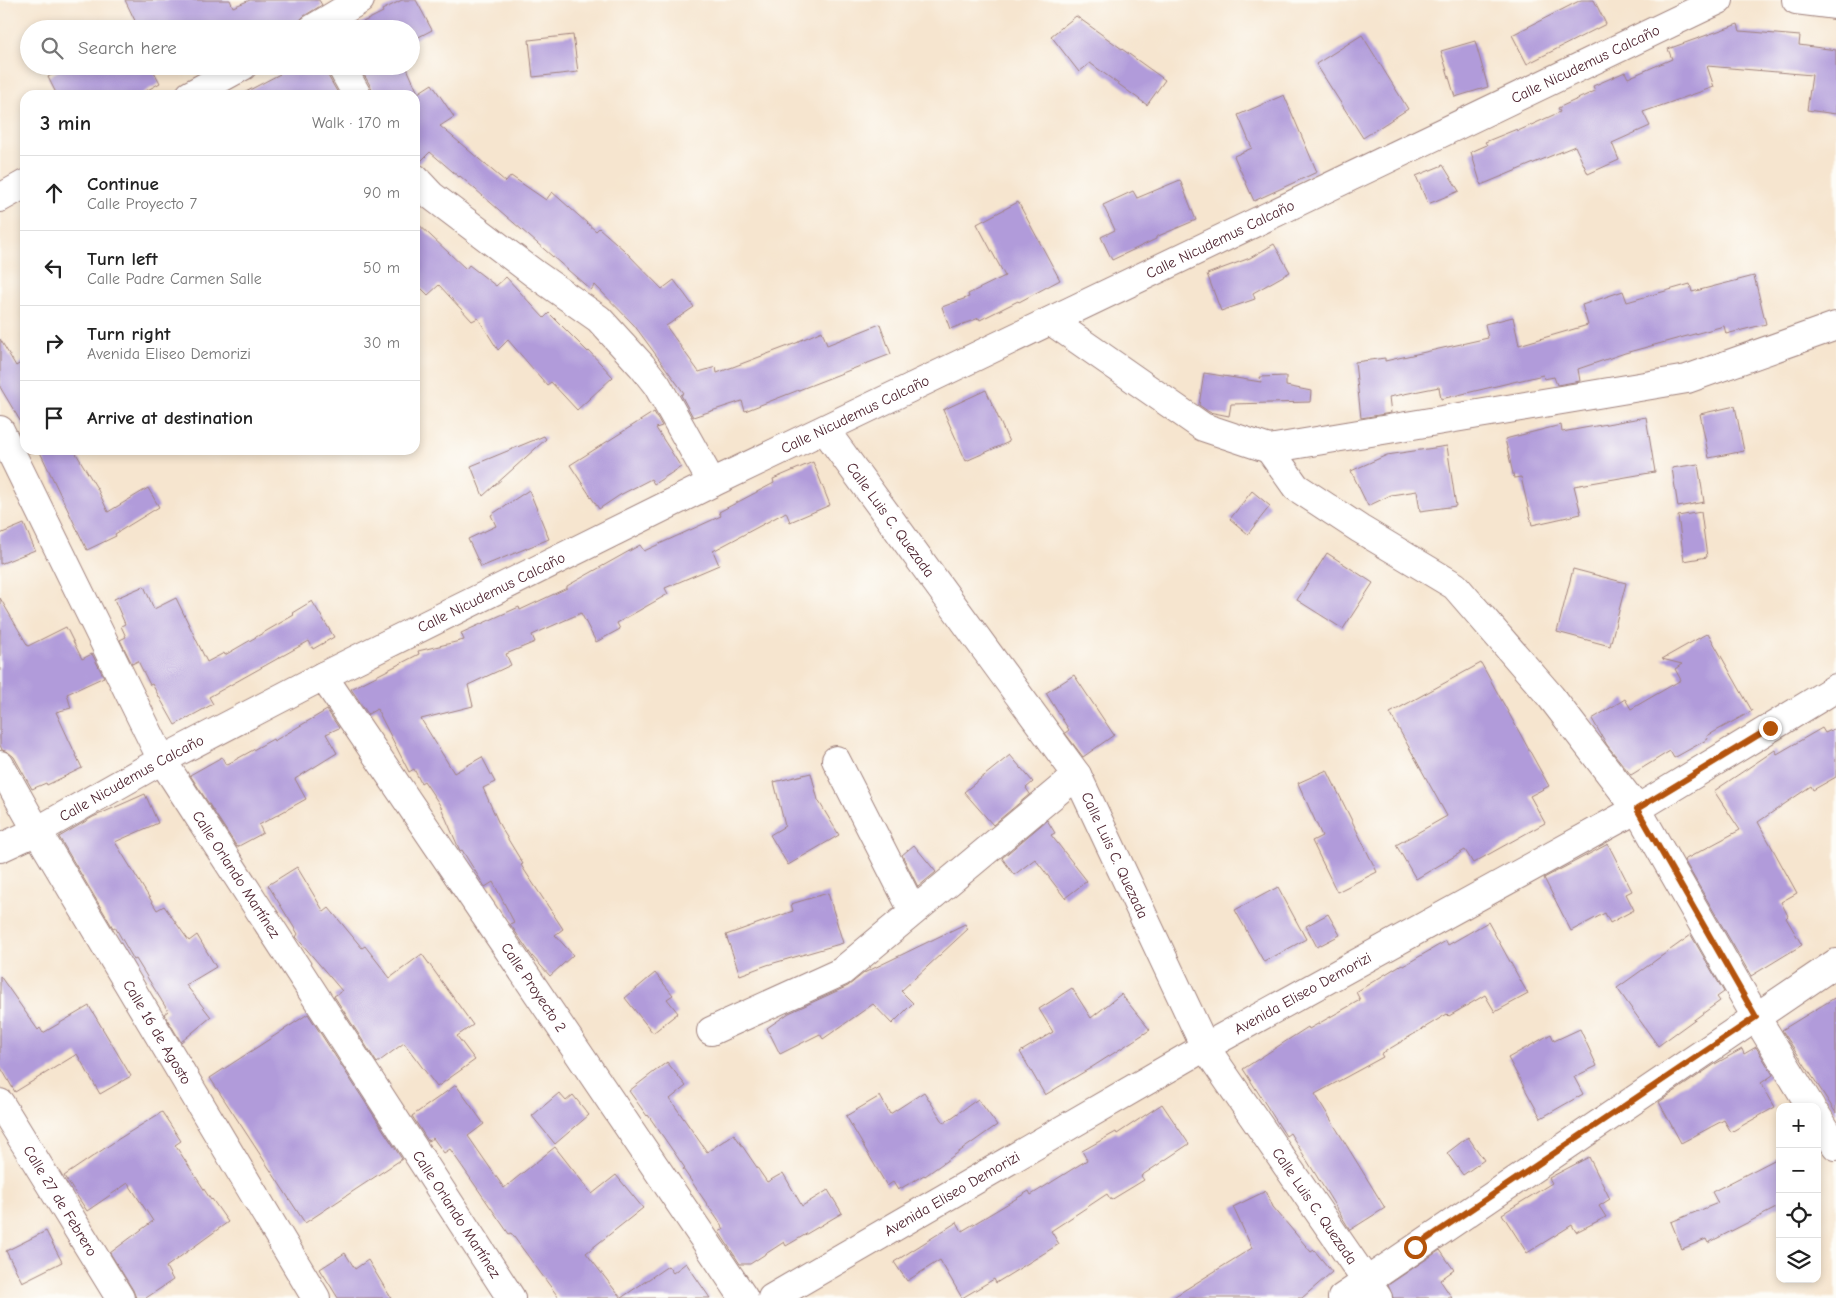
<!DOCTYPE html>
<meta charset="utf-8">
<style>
:root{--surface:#fff;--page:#f6f6f6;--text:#222;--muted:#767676;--line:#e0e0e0}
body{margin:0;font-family:"Comic Neue",sans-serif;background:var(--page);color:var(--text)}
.controls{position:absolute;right:15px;bottom:15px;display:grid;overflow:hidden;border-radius:10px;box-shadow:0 2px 8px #0003}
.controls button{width:45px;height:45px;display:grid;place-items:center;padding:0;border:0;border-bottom:1px solid var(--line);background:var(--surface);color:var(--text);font:25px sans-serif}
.stop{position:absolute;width:15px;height:15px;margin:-11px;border:4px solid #b45309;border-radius:50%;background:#fff}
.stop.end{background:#b45309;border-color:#fff;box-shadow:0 1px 5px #0008}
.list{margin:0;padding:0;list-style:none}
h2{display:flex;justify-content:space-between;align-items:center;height:65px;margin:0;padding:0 20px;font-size:21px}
h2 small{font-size:16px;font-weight:400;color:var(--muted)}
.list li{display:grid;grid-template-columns:32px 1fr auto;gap:15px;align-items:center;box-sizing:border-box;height:75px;padding:0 20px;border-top:1px solid var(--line)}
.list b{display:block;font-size:19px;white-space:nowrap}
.list p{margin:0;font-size:16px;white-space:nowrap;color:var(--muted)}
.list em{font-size:16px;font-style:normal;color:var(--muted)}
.icon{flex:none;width:28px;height:28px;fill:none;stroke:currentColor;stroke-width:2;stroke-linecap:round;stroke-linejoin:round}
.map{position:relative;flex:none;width:1836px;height:1298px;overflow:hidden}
.search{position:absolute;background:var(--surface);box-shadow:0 2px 8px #0003;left:20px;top:20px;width:400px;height:55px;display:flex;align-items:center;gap:12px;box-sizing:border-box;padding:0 18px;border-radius:28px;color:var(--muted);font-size:19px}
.panel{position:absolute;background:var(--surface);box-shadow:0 2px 8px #0003;left:20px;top:90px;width:400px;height:365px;border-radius:15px}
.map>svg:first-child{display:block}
.building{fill:#b19bda}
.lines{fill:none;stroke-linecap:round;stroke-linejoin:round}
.minor-casing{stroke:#a0827d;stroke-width:30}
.minor{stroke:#fff;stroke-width:28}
.route{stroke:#b45309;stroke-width:6}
.labels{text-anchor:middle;stroke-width:5;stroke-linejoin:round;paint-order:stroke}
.street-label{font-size:15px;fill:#4a1f2b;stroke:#fdfcf7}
</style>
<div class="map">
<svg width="1836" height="1298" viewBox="0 0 1836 1298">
<rect width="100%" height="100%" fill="#fdfcf7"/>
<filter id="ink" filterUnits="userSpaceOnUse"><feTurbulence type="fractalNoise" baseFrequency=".02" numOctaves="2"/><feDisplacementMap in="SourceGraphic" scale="10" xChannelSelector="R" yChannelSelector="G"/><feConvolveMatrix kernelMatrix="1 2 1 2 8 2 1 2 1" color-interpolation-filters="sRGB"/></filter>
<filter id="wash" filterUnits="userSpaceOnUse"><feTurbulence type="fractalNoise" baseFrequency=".0096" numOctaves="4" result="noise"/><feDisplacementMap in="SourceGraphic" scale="20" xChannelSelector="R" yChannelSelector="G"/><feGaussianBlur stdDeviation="1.12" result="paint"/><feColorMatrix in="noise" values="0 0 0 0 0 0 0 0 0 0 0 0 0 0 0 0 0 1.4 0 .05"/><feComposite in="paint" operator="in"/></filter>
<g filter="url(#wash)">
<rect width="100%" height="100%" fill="#f6e5cf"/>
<g id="blocks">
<g class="building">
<path d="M125 0H230L233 7 250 0H319L322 5 304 16 299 21 296 29H139Z"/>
<path d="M402 0H416L432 30 411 41V29H349L383 12 382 10Z"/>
<path d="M1581 0H1594L1606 24 1527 64 1512 35Z"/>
<path d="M1076 16 1165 80 1147 105 1090 63 1079 72 1051 36Z"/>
<path d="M1738 24 1740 31 1800 36 1799 45 1836 50V114L1807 110 1812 75 1707 66 1714 87 1643 112 1650 126 1612 143 1619 160 1588 174 1575 146 1481 185 1471 152 1487 145 1485 142 1517 129 1518 131 1560 112 1558 108 1595 91 1593 86 1625 72 1628 78 1672 59 1668 49Z"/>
<path d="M573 35 578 72 533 77 529 40Z"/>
<path d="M1362 35 1408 109 1363 138 1316 64Z"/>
<path d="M1475 41 1488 87 1455 97 1441 51Z"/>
<path d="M66 66H151L160 83 139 95H57L48 77Z"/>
<path d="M276 66H325L327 74 339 95H240L280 74Z"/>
<path d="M359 66H406L418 93 432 84 454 117 440 126 506 182 511 176 546 200 552 192 596 231 599 228 624 250 662 289 674 280 694 307 666 326 699 372 716 367 717 373 799 342V341L822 331 827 345 880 324 891 354 745 411 742 401 693 417 681 395 684 393 634 325 595 285 591 290 460 176 459 177 430 152 419 163H415V95H373L371 87Z"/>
<path d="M1284 95 1317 172 1254 201 1234 156 1252 148 1238 115Z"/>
<path d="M1443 165 1459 191 1428 204 1416 176Z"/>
<path d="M1180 180 1196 220 1156 237V239L1112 260 1101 237 1115 230 1103 205 1133 191 1137 198Z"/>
<path d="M1018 202 1060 280 1019 302 1018 301 980 320 979 318 950 329 942 307 969 297 968 294 1005 276 977 224Z"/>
<path d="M415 221 466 269 469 265 496 286 506 277 544 318 549 313 588 352 589 351 613 377 577 410 551 382 547 385 508 340 498 350 478 318 472 321 439 285 428 295 415 282Z"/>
<path d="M1274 244 1290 272 1253 293 1255 299 1221 311 1207 274 1250 258Z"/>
<path d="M1754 276 1766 324 1726 334 1724 326 1625 353 1578 369 1580 381 1557 385 1554 377 1544 379 1543 375 1441 399 1439 387 1389 397 1391 413 1361 418 1355 362 1385 358V361L1488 338 1485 324 1513 317 1519 345 1588 325 1582 305 1623 291 1627 302 1690 284 1692 292Z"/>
<path d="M0 339 16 366 25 360V429L0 387Z"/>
<path d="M1204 373 1261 382 1260 377 1286 376V386L1311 391 1310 402 1231 404 1229 416 1209 412 1199 405Z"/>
<path d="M986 390 1009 442 966 461 943 410Z"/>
<path d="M1735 406 1744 451 1709 458 1700 414Z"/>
<path d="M654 412 662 426 656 428 681 467 654 484 651 479 620 495 599 509 570 465Z"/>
<path d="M1646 417 1655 472 1574 486 1581 514 1532 525 1521 477 1514 478 1505 439 1561 425 1562 432Z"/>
<path d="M544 436 546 439 483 496 471 466Z"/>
<path d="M1447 446 1456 506 1420 511 1417 491 1391 495 1368 506 1351 471 1387 455Z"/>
<path d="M39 450H74L98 490 108 512 148 488 159 507 115 534 116 536 87 550Z"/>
<path d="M813 462 830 505 790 522 786 512 713 551 719 565 665 588 668 594 617 623 620 629 596 642 581 613 532 635 535 642 506 654 511 665 468 685 473 706 421 719 454 773 482 757 495 782 483 788 500 826 523 864 521 865 563 929 555 935 573 955 550 976 532 956 510 924 514 922 493 882 485 887 462 850 460 851 440 805 424 781 421 783 414 769 409 772 377 709 368 714 351 689 419 654 418 651 464 640 461 633 519 607 520 610 567 588V586L640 545 644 551 721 516 719 512 774 483 773 479Z"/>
<path d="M1698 464 1704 502 1678 507 1672 468Z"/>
<path d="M529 490 549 539 481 567 468 539 496 526 491 515Z"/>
<path d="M1252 491 1270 506 1248 534 1230 519Z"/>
<path d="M1701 512 1707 557 1684 561 1678 516Z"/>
<path d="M24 524 35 550 0 564V534Z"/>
<path d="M1327 553 1373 583 1343 629 1297 600Z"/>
<path d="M1573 569 1626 583 1610 646 1557 632Z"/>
<path d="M144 586 154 609 176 598 207 662 224 653 225 655 294 615 292 613 312 601 334 637 313 649 309 641 209 697 213 704 175 725 152 684 150 685 138 661 132 664 120 640 126 637 121 626 125 624 114 599Z"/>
<path d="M0 598 28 646 66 627 82 659 92 654 104 677 67 694 71 708 56 712 82 768 47 785 46 783 32 789 14 757 8 752 2 750 0 745Z"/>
<path d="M1708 633 1752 711 1707 736 1708 739 1674 758 1670 751 1631 775 1607 745 1592 719 1625 699 1631 709 1681 680 1675 669 1682 664 1662 659Z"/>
<path d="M1481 663 1549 786 1530 796 1545 823 1473 863 1465 850 1416 879 1396 845 1447 816 1390 713Z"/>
<path d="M1074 675 1114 735 1083 757 1065 733 1069 730 1046 693Z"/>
<path d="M327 710 339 728 326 734 337 753 295 779 306 799 259 825 263 833 237 847 190 775 222 757 226 765 273 739 274 741Z"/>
<path d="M1822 728 1825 733 1836 728V777L1813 790 1811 786 1758 822 1797 893 1781 902 1788 916 1786 918 1802 945 1751 976 1684 860 1740 830 1714 791 1775 750 1777 754Z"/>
<path d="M1010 755 1033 782 1026 788 1030 794 993 825 964 792Z"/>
<path d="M1327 770 1377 872 1337 892 1312 841 1322 836 1298 783Z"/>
<path d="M811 773 818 800 839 835 788 865 770 835 785 826 774 782Z"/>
<path d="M145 794 158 823 115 842 157 910 164 906 189 941 197 935 216 967 186 985 211 1017 181 1042 164 1014 168 1011 136 959 134 960 115 927 113 928 59 837 93 817Z"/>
<path d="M1047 820 1055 833 1051 835 1087 881 1065 898 1035 859 1014 875 1002 858Z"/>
<path d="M1608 844 1632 891 1626 894 1634 910 1610 923 1605 913 1571 931 1544 878Z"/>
<path d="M914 845 936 872 918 887 902 855Z"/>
<path d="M297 867 324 912 329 908 362 948 365 946 390 978 422 954 473 1025 457 1036 475 1060 437 1087 404 1043 377 1063 334 996 342 991 296 937 298 934 268 885Z"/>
<path d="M1278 887 1306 939 1264 962 1235 910Z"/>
<path d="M828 893 843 943 767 965 740 975 726 935 793 911 791 904Z"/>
<path d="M1328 914 1340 935 1317 947 1306 926Z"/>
<path d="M1488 922 1528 994 1495 1012 1485 995 1449 1016 1447 1014 1381 1054 1383 1057 1315 1094 1385 1208 1350 1230 1290 1133 1286 1136 1243 1069 1308 1027 1309 1029 1360 1000 1356 992 1402 964 1403 966 1446 941 1448 945Z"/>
<path d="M965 924 968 929 901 991 913 1003 892 1024 873 1004 823 1039 820 1034 780 1054 767 1028 789 1013 848 986 864 973Z"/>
<path d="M1691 935 1724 992 1717 997 1720 1001 1658 1046 1617 988Z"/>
<path d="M655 973 673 995 667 999 678 1013 653 1033 625 998Z"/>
<path d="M0 976 38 1030 40 1028 43 1033 89 1006 131 1076 100 1094 77 1054 15 1092 0 1066Z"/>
<path d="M1072 988 1091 1018 1121 994 1150 1030 1089 1069 1045 1095 1020 1052 1053 1032 1039 1009Z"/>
<path d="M1836 997V1113L1782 1030Z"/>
<path d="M308 1014 402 1159 305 1223 210 1078Z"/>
<path d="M1580 1029 1597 1066 1574 1077 1583 1094 1541 1118 1508 1058 1551 1034 1554 1041Z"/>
<path d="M1756 1047 1773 1075 1761 1083 1775 1107 1731 1132 1724 1120 1681 1143 1659 1102 1715 1064 1742 1049 1744 1054Z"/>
<path d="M667 1062 686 1086 670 1099 707 1152 734 1134 767 1182 783 1173 802 1206 828 1190 842 1213 786 1246 784 1242 750 1264H740L719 1232 724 1229 683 1169 685 1168 648 1115 647 1116 629 1091Z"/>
<path d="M456 1085 484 1124 468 1136 504 1188 555 1147 592 1194 616 1175 643 1208 586 1253 621 1298 668 1266 673 1273 686 1263 710 1298H559L511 1233 509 1234 450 1149 444 1153 433 1138 428 1141 412 1116Z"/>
<path d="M924 1092 944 1123 978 1099 997 1125 925 1176 924 1175 898 1190 893 1182 887 1186 846 1116 880 1096 890 1114Z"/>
<path d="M559 1093 566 1101 573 1095 589 1115 555 1144 532 1116Z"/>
<path d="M1162 1104 1189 1144 1141 1176 1144 1180 1111 1200 1107 1194 1051 1231 1059 1244 996 1283 994 1279 962 1298 940 1260 907 1281 894 1262 957 1222 962 1231 1029 1191 1031 1195 1087 1160 1082 1151 1116 1132 1117 1134Z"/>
<path d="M162 1112 181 1141 175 1145 211 1200 212 1199 228 1222 166 1267 173 1280 146 1298H136L133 1290 110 1253 153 1221 128 1183 87 1211 64 1176 117 1140Z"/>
<path d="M1468 1137 1484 1160 1463 1175 1447 1153Z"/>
<path d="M1589 1157 1610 1199 1599 1206 1606 1217 1576 1232 1572 1225 1527 1253 1502 1214 1552 1183 1549 1178Z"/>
<path d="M1780 1157V1206L1708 1243 1706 1239 1682 1249 1671 1222 1718 1203 1712 1192Z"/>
<path d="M1266 1191 1273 1207 1311 1252 1314 1250 1332 1272 1302 1298H1172L1252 1248 1233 1207Z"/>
<path d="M46 1231 62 1262 22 1282 6 1251Z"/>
<path d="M1440 1250 1454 1270 1440 1280 1452 1298H1393L1388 1285Z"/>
<path d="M345 1253 355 1269 368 1260 391 1298H338L320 1269Z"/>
</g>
</g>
</g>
<g filter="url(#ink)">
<use href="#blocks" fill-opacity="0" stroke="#a0827d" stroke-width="1"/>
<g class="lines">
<g class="minor-casing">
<g id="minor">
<path d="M1796 0 1836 5"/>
<path d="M312 29 360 0"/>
<path d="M341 66 357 95"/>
<path d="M190 95 243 66"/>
<path d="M415 178 432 196 535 274 599 319 642 366 657 385 712 483"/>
<path d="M0 198 25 184"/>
<path d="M1051 321 1203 427 1269 449 1687 379 1836 326"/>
<path id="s1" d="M0 430 162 760 511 1298"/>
<path id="s2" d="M825 430 1077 775 1205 1047 1378 1298"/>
<path d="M1269 449 1296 487 1360 529 1455 586 1551 697 1637 809 1756 1017 1811 1107"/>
<path id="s3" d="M323 676 744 1298"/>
<path d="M836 760 913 911"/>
<path id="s4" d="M0 765 37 831 316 1298"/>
<path id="s5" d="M0 848 37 831 162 760 323 676 712 483 1719 0"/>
<path d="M711 1031 841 972 1077 775"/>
<path id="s6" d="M0 1103 120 1298"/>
<path d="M1817 1116 1836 1146"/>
<path id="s7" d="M772 1298 1205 1047 1637 809 1836 688"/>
<path d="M1342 1298 1836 963"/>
</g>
</g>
<use href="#minor" class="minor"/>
</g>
</g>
<g class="lines" filter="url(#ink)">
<path class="route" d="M1415 1247 1756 1017 1637 809 1770 728"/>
</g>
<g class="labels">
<g class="street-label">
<text dy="5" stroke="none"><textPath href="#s5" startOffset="1769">Calle Nicudemus Calcaño</textPath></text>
<text dy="5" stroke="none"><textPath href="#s5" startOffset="1364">Calle Nicudemus Calcaño</textPath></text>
<text dy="5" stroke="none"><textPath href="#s5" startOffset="959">Calle Nicudemus Calcaño</textPath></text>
<text dy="5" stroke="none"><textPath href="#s2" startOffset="111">Calle Luis C. Quezada</textPath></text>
<text dy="5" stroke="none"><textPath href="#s5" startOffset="554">Calle Nicudemus Calcaño</textPath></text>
<text dy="5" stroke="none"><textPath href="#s5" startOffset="149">Calle Nicudemus Calcaño</textPath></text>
<text dy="5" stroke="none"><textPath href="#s2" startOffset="516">Calle Luis C. Quezada</textPath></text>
<text dy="5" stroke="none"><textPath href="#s1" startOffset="504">Calle Orlando Martínez</textPath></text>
<text dy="5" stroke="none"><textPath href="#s3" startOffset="376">Calle Proyecto 2</textPath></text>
<text dy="5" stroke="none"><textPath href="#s7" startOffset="612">Avenida Eliseo Demorizi</textPath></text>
<text dy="5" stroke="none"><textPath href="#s4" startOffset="310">Calle 16 de Agosto</textPath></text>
<text dy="5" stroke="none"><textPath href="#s7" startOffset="208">Avenida Eliseo Demorizi</textPath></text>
<text dy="5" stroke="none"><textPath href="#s6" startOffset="115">Calle 27 de Febrero</textPath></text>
<text dy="5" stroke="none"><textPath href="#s2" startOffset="921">Calle Luis C. Quezada</textPath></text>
<text dy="5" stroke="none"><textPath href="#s1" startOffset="909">Calle Orlando Martínez</textPath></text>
</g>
</g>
</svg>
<div class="controls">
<button>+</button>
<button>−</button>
<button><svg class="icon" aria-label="locate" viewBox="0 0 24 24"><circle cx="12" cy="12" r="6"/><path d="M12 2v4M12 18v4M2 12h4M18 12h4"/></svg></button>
<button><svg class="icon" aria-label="layers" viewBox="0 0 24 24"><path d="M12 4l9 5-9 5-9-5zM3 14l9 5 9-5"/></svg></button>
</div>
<div class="stop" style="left:1415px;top:1247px"></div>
<div class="stop end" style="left:1770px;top:728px"></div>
<div class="search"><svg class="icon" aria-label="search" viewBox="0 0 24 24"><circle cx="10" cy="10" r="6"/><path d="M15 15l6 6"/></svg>Search here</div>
<section class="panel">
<h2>3 min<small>Walk · 170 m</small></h2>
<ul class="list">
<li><svg class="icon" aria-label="ahead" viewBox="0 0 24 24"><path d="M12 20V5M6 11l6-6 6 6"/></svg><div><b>Continue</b><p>Calle Proyecto 7</p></div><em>90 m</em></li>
<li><svg class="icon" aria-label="left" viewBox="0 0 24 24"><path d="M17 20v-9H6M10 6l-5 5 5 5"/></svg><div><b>Turn left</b><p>Calle Padre Carmen Salle</p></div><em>50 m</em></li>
<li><svg class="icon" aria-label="right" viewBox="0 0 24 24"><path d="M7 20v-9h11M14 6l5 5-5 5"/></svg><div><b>Turn right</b><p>Avenida Eliseo Demorizi</p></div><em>30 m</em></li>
<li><svg class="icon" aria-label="arrive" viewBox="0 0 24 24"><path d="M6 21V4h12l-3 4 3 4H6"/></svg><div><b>Arrive at destination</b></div></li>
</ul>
</section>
</div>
